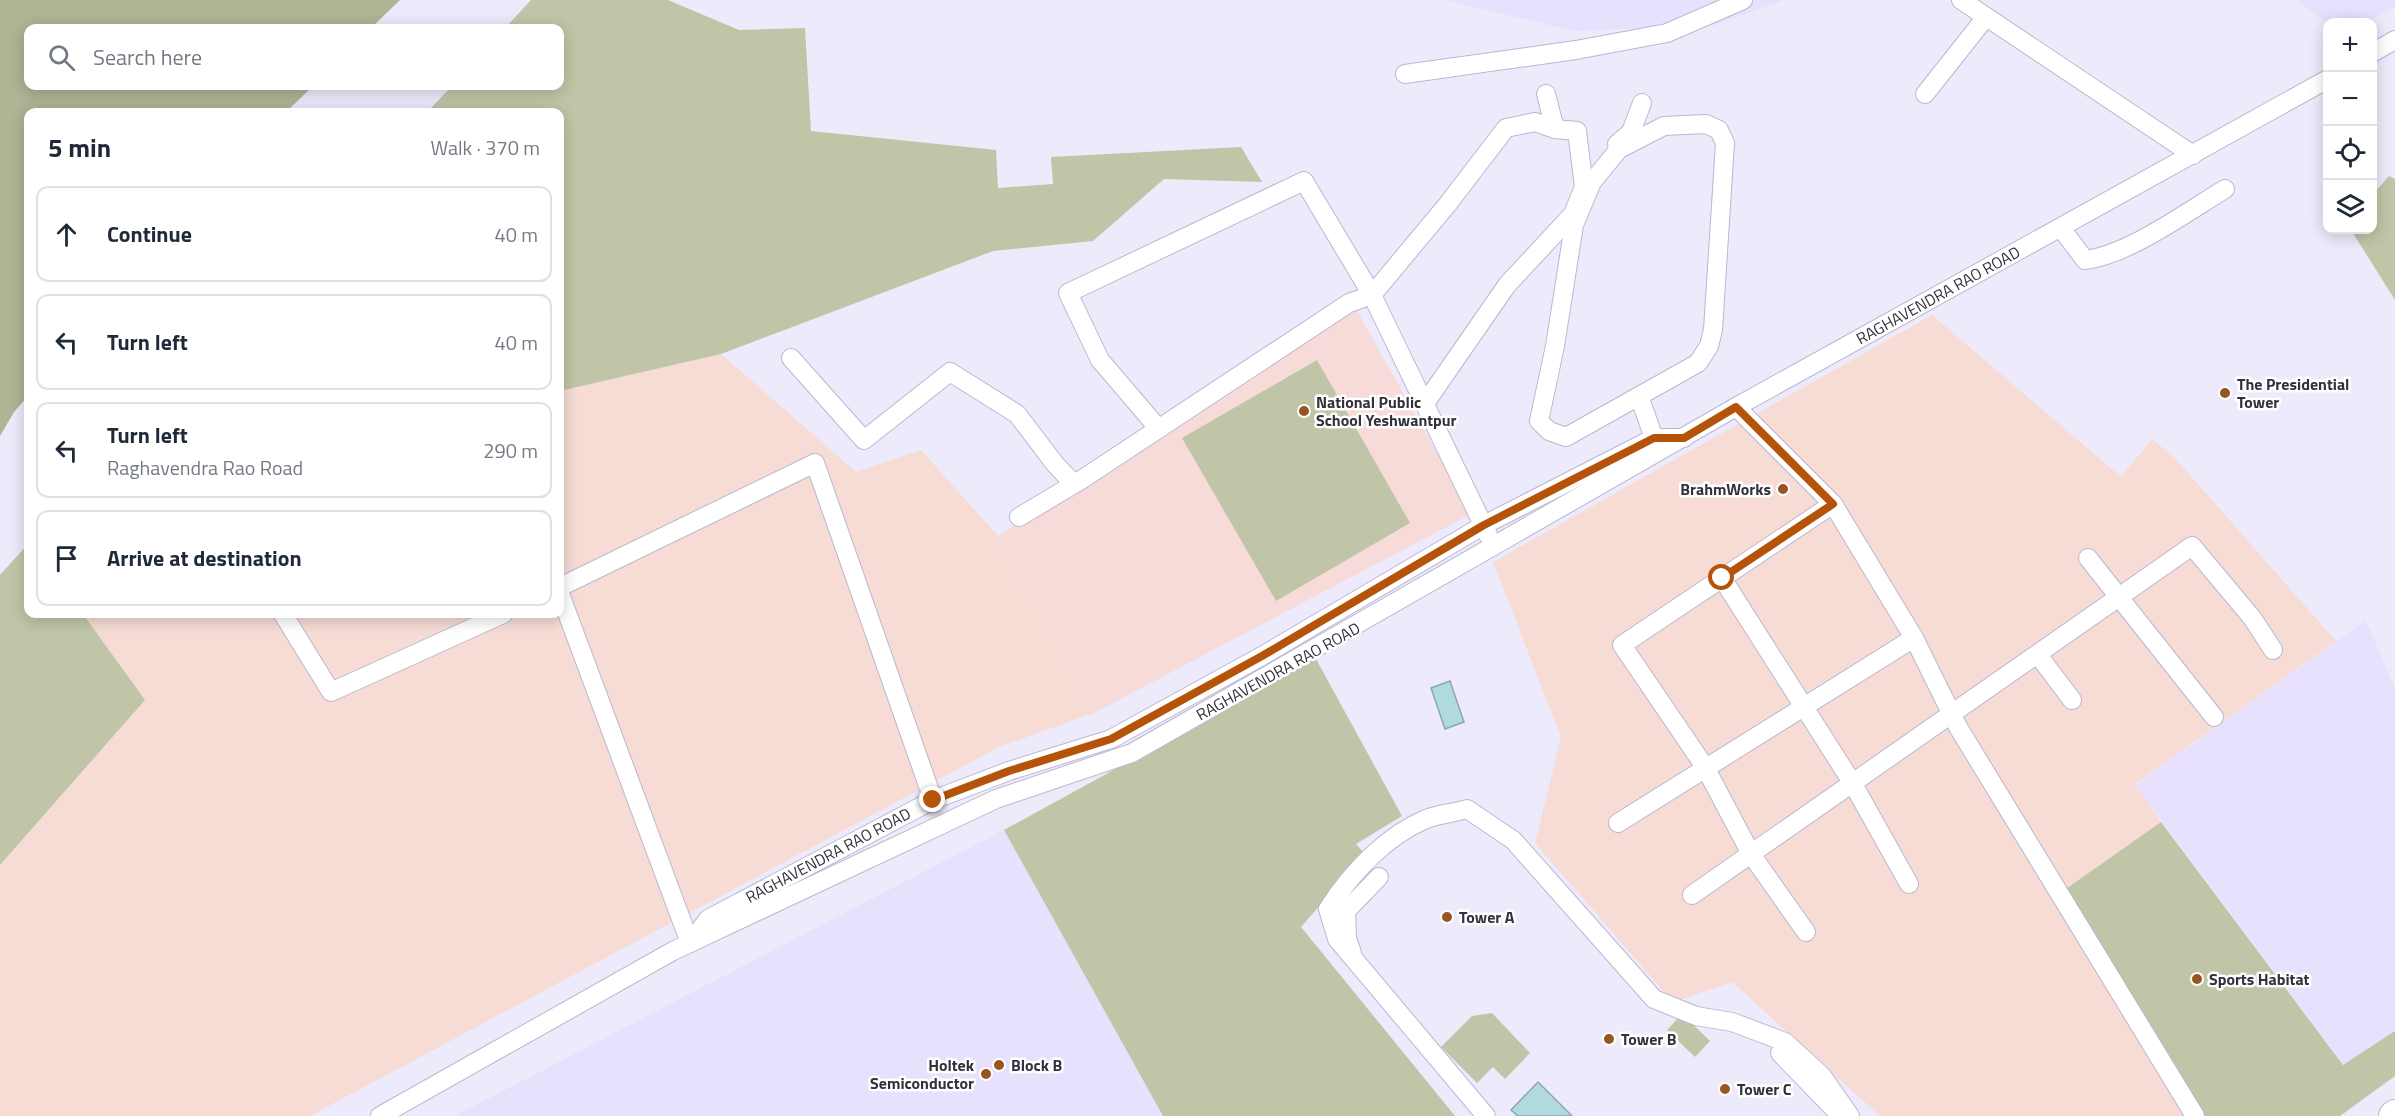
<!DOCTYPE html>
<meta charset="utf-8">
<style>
:root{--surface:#fff;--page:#f6f6f7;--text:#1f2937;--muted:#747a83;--line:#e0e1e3}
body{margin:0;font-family:"Titillium Web",sans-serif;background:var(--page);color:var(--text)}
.controls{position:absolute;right:18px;top:18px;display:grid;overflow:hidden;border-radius:12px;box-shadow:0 3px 15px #0003}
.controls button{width:54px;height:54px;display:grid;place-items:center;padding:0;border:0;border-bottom:2px solid var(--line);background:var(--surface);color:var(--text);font:30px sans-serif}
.stop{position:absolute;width:18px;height:18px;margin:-14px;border:4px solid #b45309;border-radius:50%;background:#fff}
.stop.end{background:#b45309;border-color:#fff;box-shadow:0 2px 6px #0008}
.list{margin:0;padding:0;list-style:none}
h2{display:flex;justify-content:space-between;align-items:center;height:78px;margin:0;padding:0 24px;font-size:26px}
h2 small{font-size:20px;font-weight:400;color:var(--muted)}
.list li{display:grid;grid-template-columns:39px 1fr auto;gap:18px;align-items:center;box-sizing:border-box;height:96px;margin:0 12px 12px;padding:0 12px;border:2px solid var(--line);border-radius:12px}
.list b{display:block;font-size:22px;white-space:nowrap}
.list p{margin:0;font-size:20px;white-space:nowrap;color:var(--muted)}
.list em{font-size:20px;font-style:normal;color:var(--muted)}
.icon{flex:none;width:33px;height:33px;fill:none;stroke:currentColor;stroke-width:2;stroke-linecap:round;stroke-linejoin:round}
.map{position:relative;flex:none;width:2395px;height:1116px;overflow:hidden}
.search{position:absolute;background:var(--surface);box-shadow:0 3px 15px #0003;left:24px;top:24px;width:540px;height:66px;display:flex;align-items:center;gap:15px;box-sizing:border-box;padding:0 21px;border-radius:12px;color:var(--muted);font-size:22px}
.panel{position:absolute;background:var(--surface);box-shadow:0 3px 15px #0003;left:24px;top:108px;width:540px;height:510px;border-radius:12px}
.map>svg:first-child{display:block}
.built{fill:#e7e1fd}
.industrial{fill:#f6dcd5}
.education{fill:#f6dbd9}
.green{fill:#c1c5a7}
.forest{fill:#b0b394}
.water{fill:#b1dade;stroke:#8ca7ad;stroke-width:1.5}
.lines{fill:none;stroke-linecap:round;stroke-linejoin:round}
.minor-casing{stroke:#bcb6d1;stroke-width:20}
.trunk-casing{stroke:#bcb6d1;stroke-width:32}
.minor{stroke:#fff;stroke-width:18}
.trunk{stroke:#fff;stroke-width:30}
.route{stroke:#b45309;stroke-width:8}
.poi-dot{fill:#975522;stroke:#fff;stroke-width:2}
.labels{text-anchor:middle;stroke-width:5;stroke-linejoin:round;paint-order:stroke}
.street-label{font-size:16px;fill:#34313c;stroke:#fff}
.poi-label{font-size:16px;font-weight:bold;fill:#34313c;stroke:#fff;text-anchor:start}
</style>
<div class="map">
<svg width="2395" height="1116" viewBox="0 0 2395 1116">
<rect width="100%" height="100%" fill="#edeafb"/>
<g class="built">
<path d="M1444 0H1784L1715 25 1575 31Z"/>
<path d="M2297 0H2395V7L2365 22 2327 24Z"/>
<path d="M2366 620 2395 689V1076L2344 1065 2135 785Z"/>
<path d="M1156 749 1455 1116H455L1004 830Z"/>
</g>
<g class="industrial">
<path d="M1932 315 2121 477 2152 439 2174 457 2336 641 2135 784 2161 822 2060 893 2202 1116H1880L1732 982 1673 1002 1535 843 1561 737 1493 562Z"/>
<path d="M721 354 856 472 921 450 998 536 1094 713 1001 746 310 1116H0V865L145 700 83 614H560V391Z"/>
</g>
<path class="education" d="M1356 309 1471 514 1094 713 998 536Z"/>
<g class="green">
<path d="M531 0H668L739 30 805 28 811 131 996 150 998 188 1053 184 1051 157 1241 147 1262 182 1164 179 1093 241 993 251 721 354 560 391V112H427L452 86H560V28H505Z"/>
<path d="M2389 176 2395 179V300L2351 230H2372L2373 194Z"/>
<path d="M1317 360 1410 523 1276 601 1182 438Z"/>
<path d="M28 544V614H83L145 700 0 865V575Z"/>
<path d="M1316 659 1402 816 1356 844 1365 854 1301 927 1455 1116H1163L1004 830Z"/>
<path d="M2161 822 2343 1065 2395 1031V1076L2340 1116H2202L2060 893Z"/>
<path d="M1492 1013 1530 1053 1505 1079 1493 1067 1477 1083 1441 1047 1472 1016Z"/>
<path d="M1682 1014 1710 1041 1695 1057 1667 1030Z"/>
</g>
<path class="forest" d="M0 0H400L371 28H28V86H313L286 112H28V396L14 412 0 436Z"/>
<g class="water">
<path d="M1450 681 1464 722 1445 729 1431 688Z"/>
<path d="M1538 1082 1572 1116H1518L1511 1110Z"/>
</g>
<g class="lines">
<g class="minor-casing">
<g id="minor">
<path d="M1961 0 2193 155"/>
<path d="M2372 53 2395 40"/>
<path d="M1405 74 1576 50 1667 33 1743 0"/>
<path d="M1546 94 1555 129"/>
<path d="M1925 94 1986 17"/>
<path d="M1706 124 1719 130 1725 143 1713 330 1709 346 1698 363 1566 437 1549 431 1539 421 1555 346 1574 225 1592 182 1619 149 1664 126Z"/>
<path d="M1617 144 1631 132 1642 103"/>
<path d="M2061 228 2085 260C2128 255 2187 212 2225 189"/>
<path d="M791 358 864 440 950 372 1017 414 1055 464 1074 484"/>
<path d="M1639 396 1654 438"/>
<path d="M1736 407 1833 504 1914 638 1958 727 2195 1116"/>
<path d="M1158 428 1100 360 1068 293 1304 181 1372 295 1488 535"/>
<path d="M1019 517 1081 480 1349 303 1372 295 1447 205 1506 128 1535 122 1555 129 1577 131 1584 187 1573 214 1507 285 1426 402"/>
<path d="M2088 558 2214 717"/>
<path d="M1722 578 1853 784 1909 884"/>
<path d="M560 587 815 463 933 800"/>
<path d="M560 594 690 943"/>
<path d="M283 614 331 692 503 614"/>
<path d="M2038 655 2072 700"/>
<path d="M1618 823 1914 638"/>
<path d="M1692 895 2192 546 2253 619 2273 650"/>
<path d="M1806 932 1751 854 1705 767 1622 645 1833 504"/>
<path d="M691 942 708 919 933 800 1009 771 1111 739 1262 656 1484 525 1654 438H1684"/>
<path d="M1352 953 1347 938 1346 911 1379 877"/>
<path d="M1780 1053 1837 1112"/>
<path d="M380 1116 673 951 996 799 1132 753 1736 407 2328 79"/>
<path d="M1486 1116 1337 939 1328 909C1351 873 1386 836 1426 819 1439 814 1454 813 1467 809L1513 840 1654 999 1696 1016 1732 1022 1785 1042 1822 1076 1850 1116"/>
</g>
</g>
<g class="trunk-casing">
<path id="trunk" d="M2394 1116 2395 1115"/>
</g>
<use href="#minor" class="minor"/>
<use href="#trunk" class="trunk"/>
</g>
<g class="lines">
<path class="route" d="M933 800 1009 771 1111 739 1262 656 1484 525 1654 438H1684L1736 407 1833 504 1722 578"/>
</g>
<g class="poi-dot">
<circle cx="2225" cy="393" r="6"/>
<circle cx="1304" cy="411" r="6"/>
<circle cx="1783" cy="489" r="6"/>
<circle cx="1447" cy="917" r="6"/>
<circle cx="2197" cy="979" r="6"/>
<circle cx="1609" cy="1039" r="6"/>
<circle cx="999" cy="1065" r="6"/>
<circle cx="986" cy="1074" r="6"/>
<circle cx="1725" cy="1089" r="6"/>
</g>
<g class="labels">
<g class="street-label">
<text transform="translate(1938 295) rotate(-29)" y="6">RAGHAVENDRA RAO ROAD</text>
<text transform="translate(1278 671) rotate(-29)" y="6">RAGHAVENDRA RAO ROAD</text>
<text transform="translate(828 855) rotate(-28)" y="6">RAGHAVENDRA RAO ROAD</text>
</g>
<g class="poi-label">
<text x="2237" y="390">The Presidential<tspan x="2237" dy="18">Tower</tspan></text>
<text x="1316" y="408">National Public<tspan x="1316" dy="18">School Yeshwantpur</tspan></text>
<text x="1771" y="495" text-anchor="end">BrahmWorks</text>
<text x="1459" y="923">Tower A</text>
<text x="2209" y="985">Sports Habitat</text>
<text x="1621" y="1045">Tower B</text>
<text x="974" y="1071" text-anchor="end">Holtek<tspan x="974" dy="18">Semiconductor</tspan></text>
<text x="1011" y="1071">Block B</text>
<text x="1737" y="1095">Tower C</text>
</g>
</g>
</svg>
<div class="controls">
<button>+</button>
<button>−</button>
<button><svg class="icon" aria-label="locate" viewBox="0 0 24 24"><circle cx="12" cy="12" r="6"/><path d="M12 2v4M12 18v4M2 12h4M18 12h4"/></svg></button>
<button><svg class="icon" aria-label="layers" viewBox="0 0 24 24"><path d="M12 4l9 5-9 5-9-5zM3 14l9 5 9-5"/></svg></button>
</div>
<div class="stop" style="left:1722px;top:578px"></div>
<div class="stop end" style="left:933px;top:800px"></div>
<div class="search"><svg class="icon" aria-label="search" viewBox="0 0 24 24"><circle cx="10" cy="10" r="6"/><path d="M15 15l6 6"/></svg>Search here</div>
<section class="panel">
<h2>5 min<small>Walk · 370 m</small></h2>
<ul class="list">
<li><svg class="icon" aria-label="ahead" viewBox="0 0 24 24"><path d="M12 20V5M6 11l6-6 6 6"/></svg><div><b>Continue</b></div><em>40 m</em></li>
<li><svg class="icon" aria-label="left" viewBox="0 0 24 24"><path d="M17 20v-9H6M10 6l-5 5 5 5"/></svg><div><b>Turn left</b></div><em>40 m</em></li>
<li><svg class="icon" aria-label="left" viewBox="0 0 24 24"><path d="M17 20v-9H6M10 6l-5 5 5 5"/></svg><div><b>Turn left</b><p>Raghavendra Rao Road</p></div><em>290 m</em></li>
<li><svg class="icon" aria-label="arrive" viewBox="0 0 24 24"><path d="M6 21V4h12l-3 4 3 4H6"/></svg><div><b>Arrive at destination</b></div></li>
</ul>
</section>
</div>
